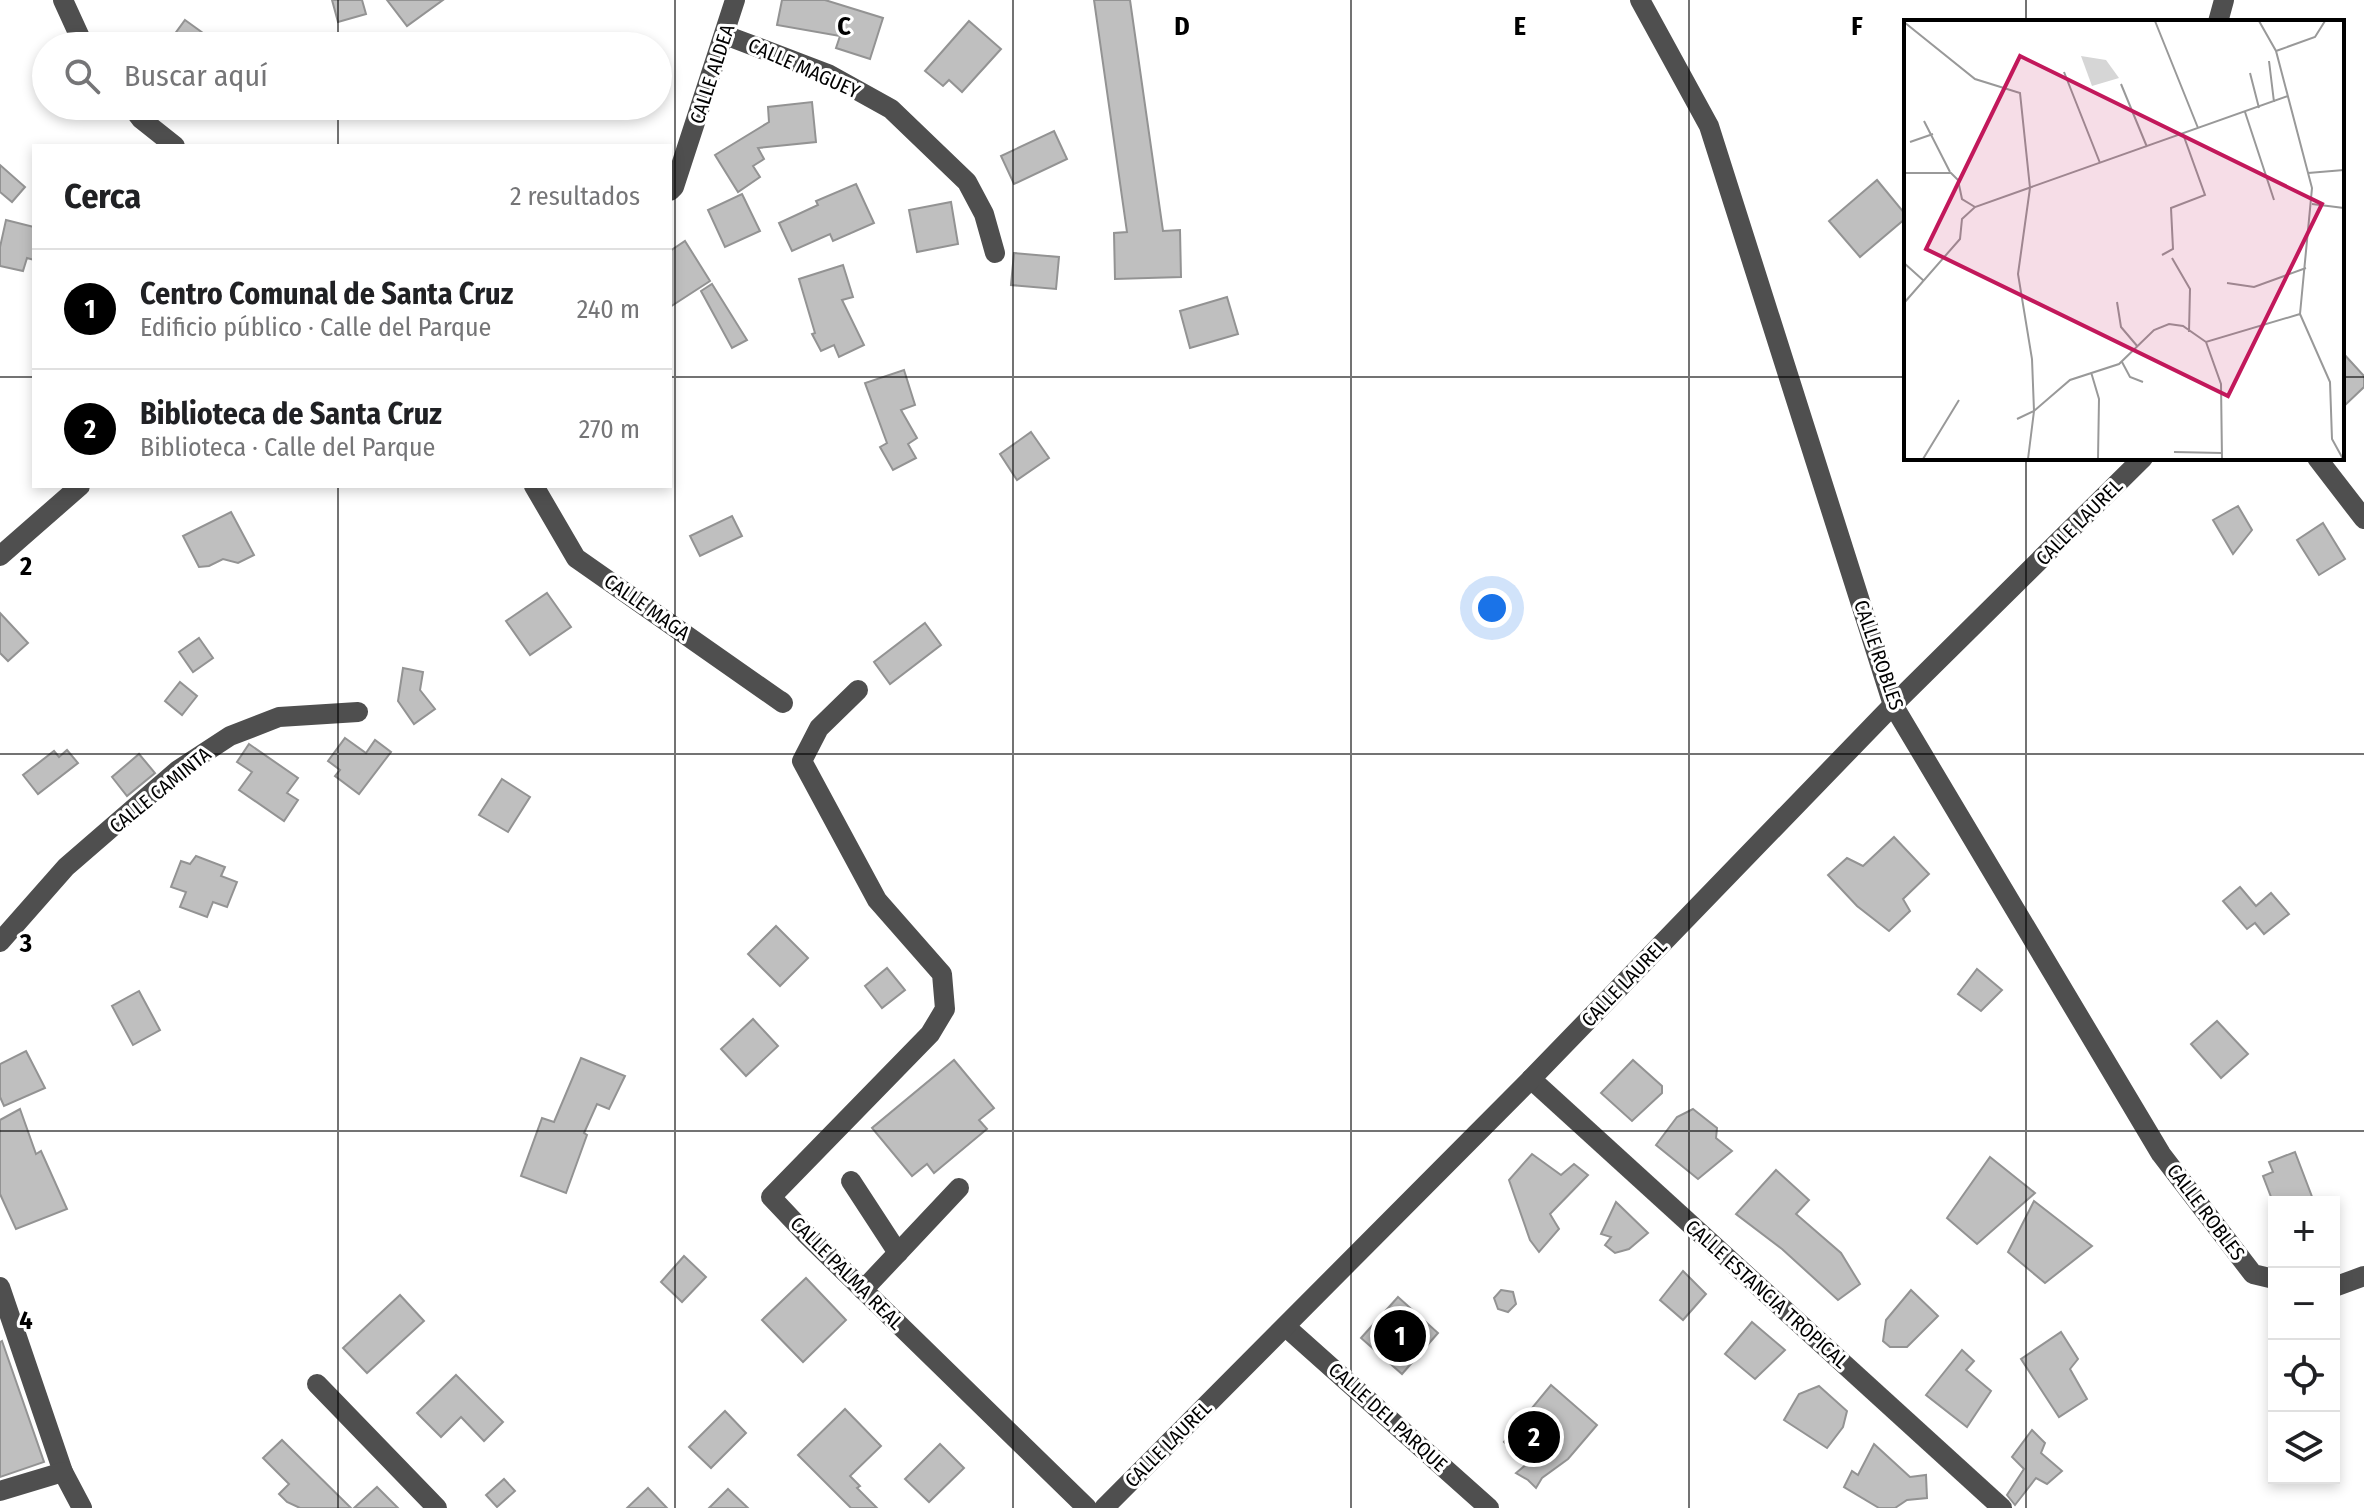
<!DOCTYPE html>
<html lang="es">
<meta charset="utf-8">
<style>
:root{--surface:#fff;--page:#f2f2f2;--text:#202124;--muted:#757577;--line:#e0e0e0;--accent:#000}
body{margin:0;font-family:"Fira Sans Condensed",sans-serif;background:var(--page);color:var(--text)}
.controls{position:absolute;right:24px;bottom:24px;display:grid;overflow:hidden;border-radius:0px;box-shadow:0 4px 12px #0003}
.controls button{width:72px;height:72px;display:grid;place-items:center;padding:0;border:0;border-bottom:2px solid var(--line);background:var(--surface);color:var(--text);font:40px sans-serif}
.you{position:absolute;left:1492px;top:608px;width:28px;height:28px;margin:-20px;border:6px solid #fff;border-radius:50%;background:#1a73e8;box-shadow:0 0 0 12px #1a73e833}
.badge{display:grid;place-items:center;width:52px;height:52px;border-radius:50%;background:var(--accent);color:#fff;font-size:26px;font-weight:700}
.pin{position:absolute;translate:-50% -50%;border:4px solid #fff;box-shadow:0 2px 8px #0006}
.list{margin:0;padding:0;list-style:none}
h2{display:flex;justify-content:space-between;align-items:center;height:104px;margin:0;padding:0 32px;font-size:34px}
h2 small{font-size:26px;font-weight:400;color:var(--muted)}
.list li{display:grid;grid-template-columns:52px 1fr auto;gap:24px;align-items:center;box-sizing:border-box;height:120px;padding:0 32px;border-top:2px solid var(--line)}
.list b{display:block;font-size:30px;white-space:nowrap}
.list p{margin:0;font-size:26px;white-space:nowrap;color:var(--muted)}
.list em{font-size:26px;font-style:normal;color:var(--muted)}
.icon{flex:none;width:44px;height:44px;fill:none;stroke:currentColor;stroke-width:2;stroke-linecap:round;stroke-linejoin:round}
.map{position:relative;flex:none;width:2364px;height:1508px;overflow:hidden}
.search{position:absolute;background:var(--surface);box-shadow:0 4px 12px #0003;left:32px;top:32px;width:640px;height:88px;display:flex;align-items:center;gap:20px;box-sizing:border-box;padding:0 28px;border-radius:44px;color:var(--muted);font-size:30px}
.panel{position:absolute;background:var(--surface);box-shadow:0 4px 12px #0003;left:32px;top:144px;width:640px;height:344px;border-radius:0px}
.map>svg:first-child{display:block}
.building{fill:#bfbfbf;stroke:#939393;stroke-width:2}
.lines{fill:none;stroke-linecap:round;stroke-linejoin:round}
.minor{stroke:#4f4f4f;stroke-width:20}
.grid{fill:none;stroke:#000;stroke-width:2;stroke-opacity:0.55}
.labels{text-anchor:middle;stroke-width:6;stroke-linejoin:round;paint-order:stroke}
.street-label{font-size:20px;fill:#000;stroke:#fff}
.inset-road{fill:none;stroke:#999;stroke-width:2}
.view{fill:#c2185b;fill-opacity:0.15;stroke:#c2185b;stroke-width:4}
.inset-edge{fill:none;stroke:#000;stroke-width:4}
.grid-label{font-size:26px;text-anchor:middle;font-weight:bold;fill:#000;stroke:#fff;stroke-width:6;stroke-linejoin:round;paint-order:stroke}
</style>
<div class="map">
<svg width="2364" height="1508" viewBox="0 0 2364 1508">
<rect width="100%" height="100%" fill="#fff"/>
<g class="building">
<path d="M332 0H362L366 14 338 22Z"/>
<path d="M387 0H443L407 26Z"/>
<path d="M782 0H825L883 18 870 59 836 48 840 36 777 25Z"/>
<path d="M1094 0H1130L1163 231 1180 230 1181 277 1115 279 1114 233 1127 232Z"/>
<path d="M185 20 221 46H166Z"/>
<path d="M969 21 1001 49 962 92 949 80 943 86 925 71Z"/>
<path d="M812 102 816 142 758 148 764 159 753 166 760 177 738 192 715 155 769 122 768 107Z"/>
<path d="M1054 131 1067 159 1014 184 1001 156Z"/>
<path d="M0 165 25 187 12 202 0 192Z"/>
<path d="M1877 180 1906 215V218L1860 257 1829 221Z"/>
<path d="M856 184 874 223 833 241 830 234 792 251 779 223 818 205 816 201Z"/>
<path d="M742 194 760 231 725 247 708 210Z"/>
<path d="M951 202 958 244 917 252 909 210Z"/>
<path d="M6 220 34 227V260L27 258 23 271 0 266V247Z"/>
<path d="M685 241 710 281 670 307V251Z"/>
<path d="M1014 253 1059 257 1056 289 1011 285Z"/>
<path d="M843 265 853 297 842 300 864 345 839 357 834 345 821 351 812 334 815 333 799 279Z"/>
<path d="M712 284 747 340 732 348 701 291Z"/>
<path d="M1227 297 1238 334 1190 348 1180 311Z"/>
<path d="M2342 352 2364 376V387L2342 408Z"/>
<path d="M904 370 915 405 901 410 917 438 908 444 916 458 893 470 880 447 887 443 865 383Z"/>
<path d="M1031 432 1049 458 1017 480 1000 454Z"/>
<path d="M2238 506 2252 530 2233 554 2213 520Z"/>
<path d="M231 512 254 555 238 563 223 559 209 566 199 567 183 536Z"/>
<path d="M732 516 742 536 700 556 690 536Z"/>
<path d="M2323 523 2345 559 2319 575 2297 540Z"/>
<path d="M547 593 571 627 530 655 506 621Z"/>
<path d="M0 613 28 643 8 661 0 653Z"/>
<path d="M925 623 941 645 890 684 874 662Z"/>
<path d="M199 638 213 658 193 672 179 652Z"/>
<path d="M403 668 423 672 420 690 435 709 414 724 398 701Z"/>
<path d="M180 682 197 696 182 715 165 701Z"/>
<path d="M345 738 366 753 375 740 391 752 359 794 335 776 340 770 328 761Z"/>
<path d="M249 744 298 778 287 793 298 800 284 821 239 790 252 772 237 762Z"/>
<path d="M67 750 78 763 38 794 23 775 54 751 59 757Z"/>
<path d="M139 754 155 773 127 796 112 777Z"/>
<path d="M502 779 530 797 508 832 479 815Z"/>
<path d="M1894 837 1929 874 1903 899 1910 911 1889 931 1857 906 1828 875 1847 858 1863 866Z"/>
<path d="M196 856 225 867 221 876 237 882 227 907 213 902 207 917 180 907 186 892 171 887 181 861 190 864Z"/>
<path d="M2240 887 2256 906 2271 893 2289 914 2264 934 2255 923 2247 929 2223 901Z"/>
<path d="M776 926 808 958 780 986 748 954Z"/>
<path d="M887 968 905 990 882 1008 865 986Z"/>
<path d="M1977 969 2002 990 1981 1011 1958 994Z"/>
<path d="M139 991 160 1030 133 1045 112 1006Z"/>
<path d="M753 1019 778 1046 746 1076 721 1049Z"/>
<path d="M2217 1021 2248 1054 2221 1078 2191 1044Z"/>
<path d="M26 1051 45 1088 4 1106 0 1097V1064Z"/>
<path d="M581 1058 625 1076 609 1109 597 1104 584 1133 587 1135 566 1193 521 1176 542 1118 554 1122Z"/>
<path d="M954 1060 994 1108 979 1120 987 1129 934 1173 927 1164 912 1176 872 1128Z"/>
<path d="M1633 1060 1662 1086V1093L1632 1121 1601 1093Z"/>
<path d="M20 1109 36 1154 41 1151 67 1209 16 1229 0 1194V1120Z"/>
<path d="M1693 1109 1717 1128 1716 1138 1732 1151 1698 1179 1656 1145 1677 1117Z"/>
<path d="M2295 1152 2314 1202H2273L2263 1176 2273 1172 2269 1162Z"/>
<path d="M1532 1154 1561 1175 1574 1164 1588 1175 1550 1214 1559 1229 1539 1252 1530 1240 1509 1180Z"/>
<path d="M1990 1157 2035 1193 1977 1244 1947 1218Z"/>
<path d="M1776 1170 1809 1200 1796 1214 1841 1253 1860 1284 1838 1300 1782 1249 1736 1214Z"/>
<path d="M2034 1201 2092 1246 2045 1283 2008 1252Z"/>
<path d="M1616 1202 1648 1233 1629 1249 1615 1253 1605 1245 1611 1237 1601 1234Z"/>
<path d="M684 1256 706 1277 682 1302 661 1282Z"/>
<path d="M1683 1271 1706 1294 1683 1320 1660 1300Z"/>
<path d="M806 1278 846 1320 803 1362 762 1320Z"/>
<path d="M1501 1290 1513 1292 1516 1304 1508 1312 1498 1309 1494 1298Z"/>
<path d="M1911 1290 1938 1316 1907 1347H1890L1883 1341 1886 1320Z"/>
<path d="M400 1295 424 1321 367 1373 343 1348Z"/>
<path d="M1398 1297 1438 1333 1402 1374 1361 1338Z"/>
<path d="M1752 1322 1785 1350 1755 1379 1725 1354Z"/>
<path d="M2061 1332 2078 1359 2070 1369 2087 1399 2059 1417 2021 1359Z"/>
<path d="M2 1341 44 1462 0 1477V1342Z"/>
<path d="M1962 1350 1974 1361 1966 1370 1991 1391 1967 1427 1926 1395Z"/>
<path d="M456 1375 503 1422 484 1441 461 1417 441 1437 417 1413Z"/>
<path d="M1551 1385 1597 1425 1568 1459 1542 1478 1536 1488 1528 1480 1516 1473 1528 1463 1504 1442Z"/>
<path d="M1819 1386 1847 1411 1843 1427 1827 1448 1784 1420 1799 1394Z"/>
<path d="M845 1409 881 1446 850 1476 860 1486 857 1488 877 1508H851L798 1455Z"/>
<path d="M725 1411 746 1433 711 1468 689 1447Z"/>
<path d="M2032 1430 2045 1443 2041 1453 2062 1471 2047 1484 2036 1478 2015 1505 2007 1495 2024 1469 2012 1457Z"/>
<path d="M282 1440 351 1508H300L287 1502 279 1494 289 1484 263 1458Z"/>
<path d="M940 1444 964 1468 929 1502 905 1479Z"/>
<path d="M1874 1444 1910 1477 1926 1475 1927 1498 1907 1500 1895 1508H1879L1844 1487 1852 1471 1858 1475Z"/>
<path d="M504 1479 515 1491 497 1507 486 1495Z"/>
<path d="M377 1487 398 1508H354Z"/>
<path d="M648 1488 667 1508H627Z"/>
<path d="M728 1489 748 1508H709Z"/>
</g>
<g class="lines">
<g class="minor">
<path d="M63 0 84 46"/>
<path d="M1640 0 1709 126 1893 705 2161 1154 2253 1274 2274 1279"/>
<path d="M2218 22 2224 0"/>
<path d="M725 35 828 74 891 109 967 182 984 214 995 253"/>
<path d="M131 106 141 119 175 146"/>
<path d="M670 191 674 187 735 0"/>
<path d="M2317 458 2364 519"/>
<path d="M534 486 576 558 783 703 781 701"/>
<path d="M0 556 80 486"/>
<path d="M858 690 819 728 802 761 877 900 942 974 945 1009 930 1034 771 1197 805 1233 1087 1508"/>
<path d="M0 942 66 867 178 770 230 736 279 717 358 712"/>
<path d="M1531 1079 2002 1508"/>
<path d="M851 1181 898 1253"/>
<path d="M0 1287 63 1472 82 1508"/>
<path d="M2334 1287 2364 1276"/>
<path d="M863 1290 959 1188"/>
<path d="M1286 1327 1489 1508"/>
<path d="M317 1384 437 1508"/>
<path d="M0 1491 63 1472"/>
<path d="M1104 1508 1531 1079 1893 705 2143 458"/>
</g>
</g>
<path class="grid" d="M338 0V46M675 0V1508M1013 0V1508M1351 0V1508M1689 0V1508M2026 0V22M338 106V146M0 377H34M670 377H1906M2342 377H2364M2026 458V1508M338 486V1508M0 754H2364M0 1131H2364"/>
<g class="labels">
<g class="street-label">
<text transform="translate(804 68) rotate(24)" y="7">CALLE MAGUEY</text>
<text transform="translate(712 74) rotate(-72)" y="7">CALLE ALDEA</text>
<text transform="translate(2079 522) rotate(-45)" y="7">CALLE LAUREL</text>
<text transform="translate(647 607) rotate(35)" y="7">CALLE MAGA</text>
<text transform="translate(1879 655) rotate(71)" y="7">CALLE ROBLES</text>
<text transform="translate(160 790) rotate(-39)" y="7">CALLE CAMINTA</text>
<text transform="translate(1624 983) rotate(-46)" y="7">CALLE LAUREL</text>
<text transform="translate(2206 1212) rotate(53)" y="7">CALLE ROBLES</text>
<text transform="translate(847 1273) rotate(45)" y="7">CALLE PALMA REAL</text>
<text transform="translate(1767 1294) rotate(42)" y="7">CALLE ESTANCIA TROPICAL</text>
<text transform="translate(1388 1417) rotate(42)" y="7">CALLE DEL PARQUE</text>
<text transform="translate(1168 1444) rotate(-45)" y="7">CALLE LAUREL</text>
</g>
</g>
<g transform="translate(1904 20)">
<rect width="440" height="440" fill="#fff"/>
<path d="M177 36 202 40 215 58 188 66Z" fill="#d6d6d6"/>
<path class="inset-road" d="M251 1 294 108M355 1 372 31 408 168 396 294 426 362 428 419 439 439M0 2 71 59 116 73 126 168 114 254 128 339 130 391 124 439M372 31 411 17 421 1M365 41 370 82M160 52 196 143M346 53 355 88M217 64 243 127M341 92 370 180M20 101 46 152M6 122 29 114M0 153H47L54 160 58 179 71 187M404 153 440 150M408 184 440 188M258 235 269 229 267 188 301 175 279 114M268 238 286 269 285 312M0 243 20 261M323 263 350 267 402 248M213 282 217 307 234 327M0 283 56 219 58 199 71 187 384 76M302 322 317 364 318 439M218 342 226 357 239 362M187 352 195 379 194 439M113 399 130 391 166 360 215 344 250 310 265 304 279 306 302 322 396 294M270 432 318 433M19 439 55 380"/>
<path class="view" d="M116 36 418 184 324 376 22 229Z"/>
<rect width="440" height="440" class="inset-edge"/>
</g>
<g class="grid-label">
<text x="844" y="35">C</text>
<text x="1182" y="35">D</text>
<text x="1520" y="35">E</text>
<text x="1857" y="35">F</text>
<text x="26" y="575">2</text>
<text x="26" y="952">3</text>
<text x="26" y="1329">4</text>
</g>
</svg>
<div class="controls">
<button>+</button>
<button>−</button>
<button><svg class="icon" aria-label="locate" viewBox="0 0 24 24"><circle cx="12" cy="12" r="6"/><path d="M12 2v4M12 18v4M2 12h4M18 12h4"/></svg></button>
<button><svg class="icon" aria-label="layers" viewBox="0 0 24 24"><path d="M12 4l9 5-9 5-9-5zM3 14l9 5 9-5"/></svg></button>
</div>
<div class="you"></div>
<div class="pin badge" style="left:1400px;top:1336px">1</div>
<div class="pin badge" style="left:1534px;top:1437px">2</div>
<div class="search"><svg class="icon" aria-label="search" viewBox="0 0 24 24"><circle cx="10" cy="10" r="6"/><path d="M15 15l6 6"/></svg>Buscar aquí</div>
<section class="panel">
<h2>Cerca<small>2 resultados</small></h2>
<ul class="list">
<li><span class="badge">1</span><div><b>Centro Comunal de Santa Cruz</b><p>Edificio público · Calle del Parque</p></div><em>240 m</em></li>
<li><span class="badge">2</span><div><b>Biblioteca de Santa Cruz</b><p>Biblioteca · Calle del Parque</p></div><em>270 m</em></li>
</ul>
</section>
</div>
